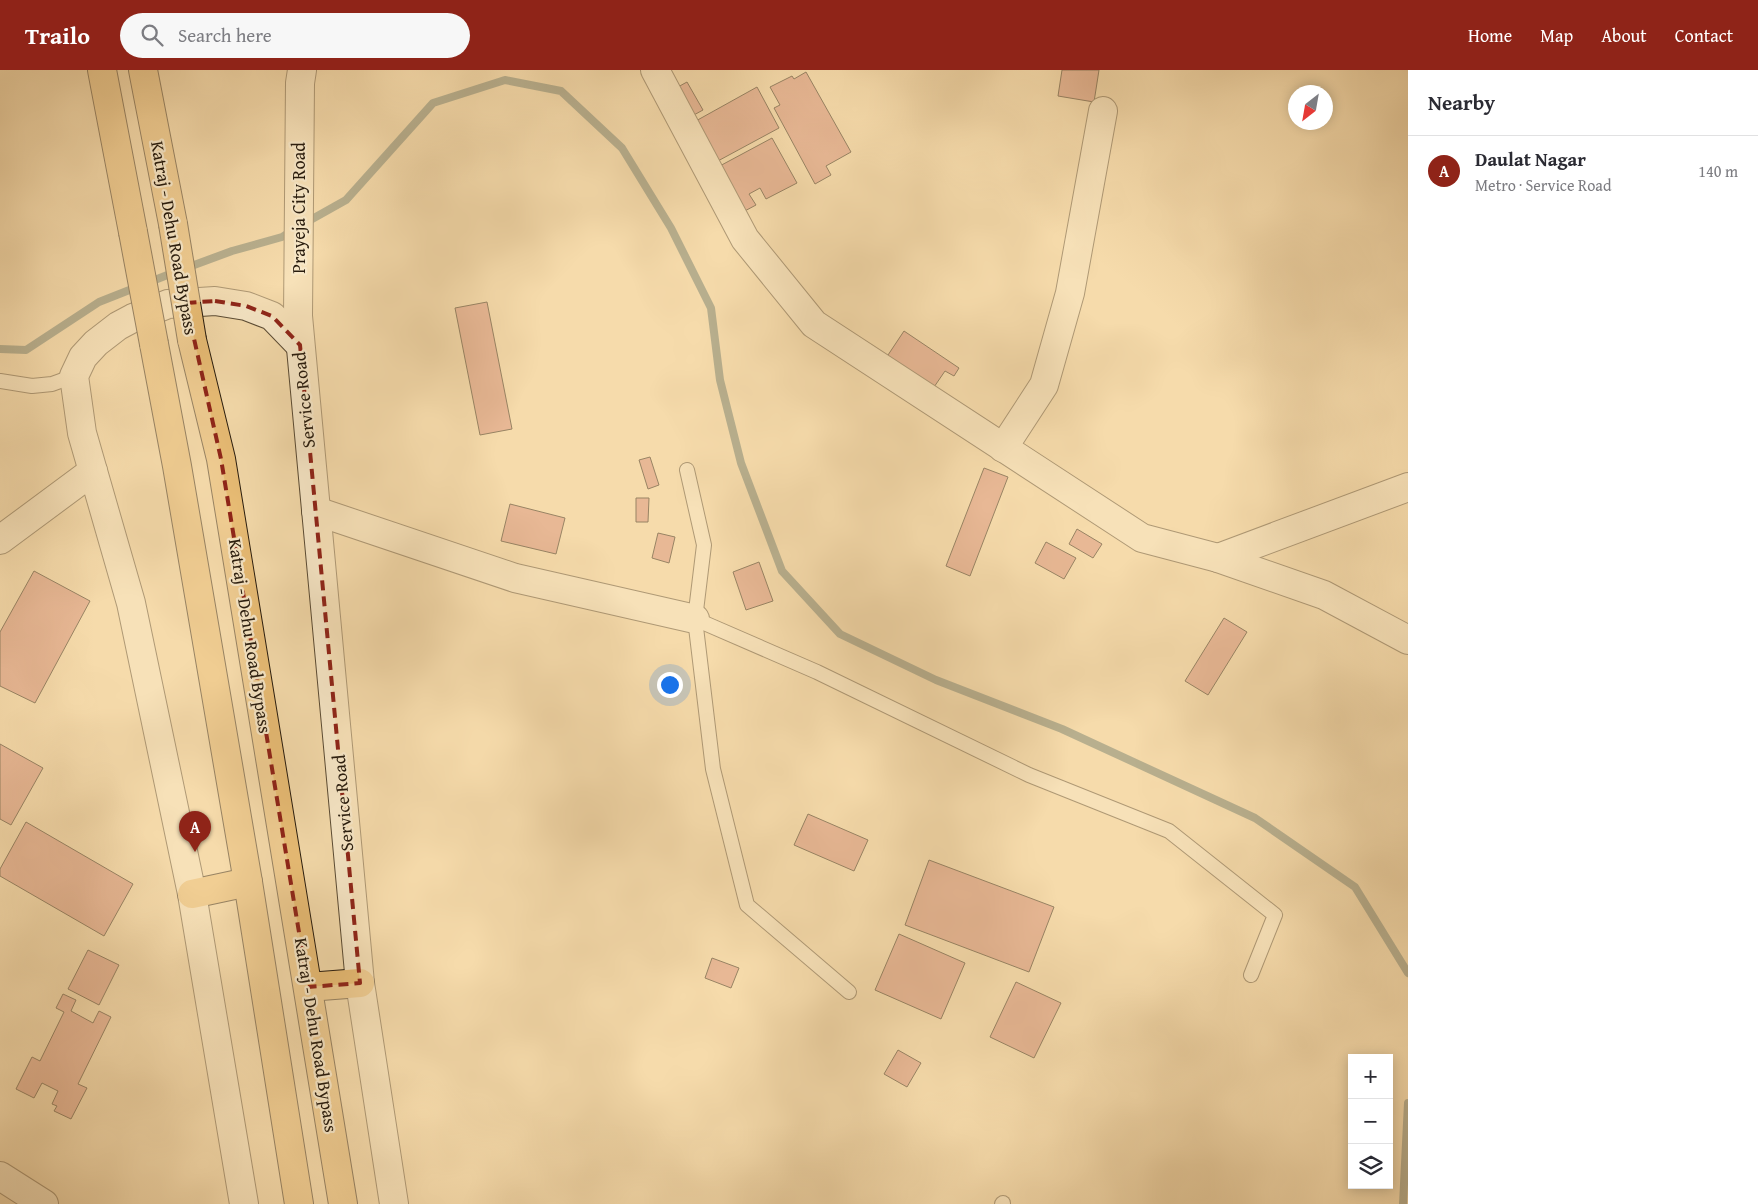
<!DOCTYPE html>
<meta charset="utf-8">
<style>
:root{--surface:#fff;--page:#f7f7f7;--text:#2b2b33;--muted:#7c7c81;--line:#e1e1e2;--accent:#8f2418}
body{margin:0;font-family:"Gentium Book Plus",serif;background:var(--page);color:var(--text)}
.controls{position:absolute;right:15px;bottom:15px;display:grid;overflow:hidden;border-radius:0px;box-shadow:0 2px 12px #0003}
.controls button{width:45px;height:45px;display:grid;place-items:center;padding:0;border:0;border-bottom:1px solid var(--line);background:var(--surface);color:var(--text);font:25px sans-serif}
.compass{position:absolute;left:1288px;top:15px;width:45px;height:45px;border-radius:50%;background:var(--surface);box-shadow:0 2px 12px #0003;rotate:211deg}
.you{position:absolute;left:669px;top:614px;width:18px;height:18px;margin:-12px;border:4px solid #fff;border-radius:50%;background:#1a73e8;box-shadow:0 0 0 8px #1a73e833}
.badge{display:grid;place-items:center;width:32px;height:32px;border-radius:50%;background:var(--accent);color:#fff;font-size:16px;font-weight:700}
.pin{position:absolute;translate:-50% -41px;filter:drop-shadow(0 1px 2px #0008)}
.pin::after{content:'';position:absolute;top:26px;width:18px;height:15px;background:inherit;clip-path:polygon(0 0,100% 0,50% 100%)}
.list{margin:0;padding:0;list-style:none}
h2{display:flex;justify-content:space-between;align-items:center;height:65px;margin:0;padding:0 20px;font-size:21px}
h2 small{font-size:16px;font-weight:400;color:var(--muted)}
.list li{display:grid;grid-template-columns:32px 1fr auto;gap:15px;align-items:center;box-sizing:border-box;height:70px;padding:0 20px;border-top:1px solid var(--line)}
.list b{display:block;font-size:19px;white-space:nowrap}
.list p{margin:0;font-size:16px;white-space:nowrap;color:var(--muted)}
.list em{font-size:16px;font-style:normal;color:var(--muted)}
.icon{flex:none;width:28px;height:28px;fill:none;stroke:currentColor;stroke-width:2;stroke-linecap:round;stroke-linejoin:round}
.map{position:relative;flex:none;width:1408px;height:1134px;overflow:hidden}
header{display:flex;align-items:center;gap:30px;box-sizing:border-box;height:70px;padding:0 25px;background:var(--accent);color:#fff}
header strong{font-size:24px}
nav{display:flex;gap:28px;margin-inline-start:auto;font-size:18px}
.search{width:350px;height:45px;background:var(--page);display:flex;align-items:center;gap:12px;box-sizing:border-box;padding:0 18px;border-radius:28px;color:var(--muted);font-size:19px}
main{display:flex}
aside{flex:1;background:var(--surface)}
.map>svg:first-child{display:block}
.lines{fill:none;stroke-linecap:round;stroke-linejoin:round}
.stream{stroke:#6d7b6b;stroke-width:8}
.building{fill:#d78e7b;stroke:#271b0d}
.service-casing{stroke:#5a4b34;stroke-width:16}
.minor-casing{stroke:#5a4b34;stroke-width:30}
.tertiary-casing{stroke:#5a4b34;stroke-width:30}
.trunk-casing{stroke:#271b0d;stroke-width:30}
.service{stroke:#f8e8c8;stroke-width:14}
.minor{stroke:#f8e8c8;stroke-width:28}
.tertiary{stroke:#f8e8c8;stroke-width:28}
.trunk{stroke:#eabe76;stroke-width:28}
.trunk-bridge-casing{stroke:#271b0d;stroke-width:30;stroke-linecap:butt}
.trunk-bridge{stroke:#eabe76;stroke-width:28}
.marked{fill:none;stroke:#8f2418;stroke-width:4;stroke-dasharray:10 6;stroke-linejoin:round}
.labels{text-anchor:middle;stroke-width:4.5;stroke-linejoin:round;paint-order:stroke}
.street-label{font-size:18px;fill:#271b0d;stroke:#f8e8c8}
</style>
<header>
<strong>Trailo</strong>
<div class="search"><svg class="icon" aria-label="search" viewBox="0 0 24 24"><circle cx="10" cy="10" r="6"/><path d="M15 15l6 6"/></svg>Search here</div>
<nav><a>Home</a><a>Map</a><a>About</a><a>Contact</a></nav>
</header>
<main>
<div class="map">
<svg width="1408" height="1134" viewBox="0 0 1408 1134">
<rect width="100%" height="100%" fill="#f5dbab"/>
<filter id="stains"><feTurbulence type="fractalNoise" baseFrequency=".004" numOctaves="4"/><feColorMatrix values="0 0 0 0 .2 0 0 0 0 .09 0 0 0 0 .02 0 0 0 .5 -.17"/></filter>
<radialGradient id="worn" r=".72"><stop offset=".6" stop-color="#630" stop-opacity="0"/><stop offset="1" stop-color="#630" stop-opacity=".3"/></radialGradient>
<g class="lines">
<g class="stream">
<path d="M305 153 346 130 433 33 505 10 561 21 622 78 671 158 711 238 720 310 741 393 782 501 840 564 936 610 1062 659 1255 748 1355 817 1408 903"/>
<path d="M186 198 232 181 282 167 293 160"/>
<path d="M0 279 26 280 99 232 175 202"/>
<path d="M1403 1134 1408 1033"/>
</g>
</g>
<g class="building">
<path d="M1062 0H1099L1094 32 1058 26Z"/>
<path d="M806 2 851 82 826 96 831 105 815 114 774 38 780 35 770 17 792 6 794 9Z"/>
<path d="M687 12 703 40 692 46 676 18Z"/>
<path d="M757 17 779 58 716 92 694 52Z"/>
<path d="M772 68 797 113 766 129 760 118 749 124 756 135 741 143 716 98Z"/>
<path d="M487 232 512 359 480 365 455 238Z"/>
<path d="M904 261 959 298 954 306 945 301 932 320 886 288Z"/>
<path d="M650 387 659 415 648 419 639 390Z"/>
<path d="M984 398 1008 407 970 506 946 496Z"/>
<path d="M636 428H649L648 452H636Z"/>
<path d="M510 434 565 448 556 484 501 471Z"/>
<path d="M1077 459 1102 474 1093 488 1069 474Z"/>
<path d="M658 463 675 467 669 493 652 488Z"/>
<path d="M1046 472 1076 488 1064 509 1035 493Z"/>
<path d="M759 492 773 531 746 540 733 502Z"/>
<path d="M34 501 90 531 35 633 0 616V562Z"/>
<path d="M1224 548 1247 562 1208 625 1185 611Z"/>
<path d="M0 674 43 698 11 755 0 749Z"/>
<path d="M808 744 868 770 854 801 794 775Z"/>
<path d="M26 752 133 814 104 866 0 806V799Z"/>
<path d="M929 790 1054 837 1029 902 905 855Z"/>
<path d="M899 864 965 893 941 949 875 920Z"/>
<path d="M88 880 119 895 99 935 68 919Z"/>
<path d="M712 888 739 898 731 918 705 908Z"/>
<path d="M1016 912 1061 933 1034 988 990 967Z"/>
<path d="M63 924 76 930 71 941 93 953 99 941 111 947 78 1014 87 1018 71 1049 54 1041 57 1036 52 1034 58 1021 42 1013 34 1028 16 1019 32 987 40 991 64 942 56 938Z"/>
<path d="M898 980 921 993 907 1017 884 1004Z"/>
</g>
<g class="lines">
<g class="service-casing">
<g id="service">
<path d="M0 311 32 316 52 314 74 306"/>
<path d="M687 400 704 475 695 549 713 699 747 835 849 922"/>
<path d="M695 549 817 602 1029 705 1169 761 1275 845 1251 905"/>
<path d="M1002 1134 1003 1133"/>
</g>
</g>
<g class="minor-casing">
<g id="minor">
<path d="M655 0 745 169 814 254 1142 468 1218 488 1324 525 1408 570"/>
<path d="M1003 378 1044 315 1070 223 1103 41"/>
<path d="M316 441 515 508 695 549"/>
<path d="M0 470 93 401"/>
<path d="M1218 488 1408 417"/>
</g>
</g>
<g class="tertiary-casing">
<g id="tertiary">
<path d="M302 0 300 13 298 246 360 913 394 1134"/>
<path d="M0 1106 44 1134"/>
<path d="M244 1134 192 824 131 533 82 363 74 306 83 287 96 273 118 256 133 248 168 234 215 231 246 236 272 246 300 275"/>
</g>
</g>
<g class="trunk-casing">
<g id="trunk">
<path d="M102 0 133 162"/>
<path d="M143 0 173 154"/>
<path d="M192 270 221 389 343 1134"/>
<path d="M154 274 177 396 248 812 299 1134"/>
<path d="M192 824 248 812"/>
<path d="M308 917 360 913"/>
</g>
</g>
<use href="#service" class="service"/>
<use href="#minor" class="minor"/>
<use href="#tertiary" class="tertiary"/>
<use href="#trunk" class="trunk"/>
<g class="trunk-bridge-casing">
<g id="trunk-bridge">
<path d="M173 154 192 270"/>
<path d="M133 162 154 274"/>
</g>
</g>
<use href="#trunk-bridge" class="trunk-bridge"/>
</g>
<path d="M0 0H1408V1134H0ZM215 231 246 236 272 246 300 275 360 913 308 917 221 389 186 233Z" fill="#f5dbab" fill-opacity=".55" fill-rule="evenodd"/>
<path class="marked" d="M215 231 246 236 272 246 300 275 360 913 308 917 221 389 186 233Z"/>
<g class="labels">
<g class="street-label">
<text transform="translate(299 138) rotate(-90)" y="6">Prayeja City Road</text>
<text transform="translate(174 168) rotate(80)" y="6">Katraj - Dehu Road Bypass</text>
<text transform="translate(304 330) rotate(-96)" y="6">Service Road</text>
<text transform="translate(250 566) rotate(81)" y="6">Katraj - Dehu Road Bypass</text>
<text transform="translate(343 733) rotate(-95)" y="6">Service Road</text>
<text transform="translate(316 965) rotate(81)" y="6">Katraj - Dehu Road Bypass</text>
</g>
</g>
<rect width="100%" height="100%" filter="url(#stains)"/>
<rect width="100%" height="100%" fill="url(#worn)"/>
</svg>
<div class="controls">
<button>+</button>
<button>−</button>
<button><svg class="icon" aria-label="layers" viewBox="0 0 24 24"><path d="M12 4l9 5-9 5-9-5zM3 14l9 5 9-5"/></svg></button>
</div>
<svg class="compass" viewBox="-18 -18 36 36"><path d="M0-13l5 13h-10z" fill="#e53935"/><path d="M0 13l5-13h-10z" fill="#7c7c81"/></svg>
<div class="you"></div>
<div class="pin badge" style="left:195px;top:782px">A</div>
</div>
<aside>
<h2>Nearby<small></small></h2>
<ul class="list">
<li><span class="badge">A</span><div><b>Daulat Nagar</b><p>Metro · Service Road</p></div><em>140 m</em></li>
</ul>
</aside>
</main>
